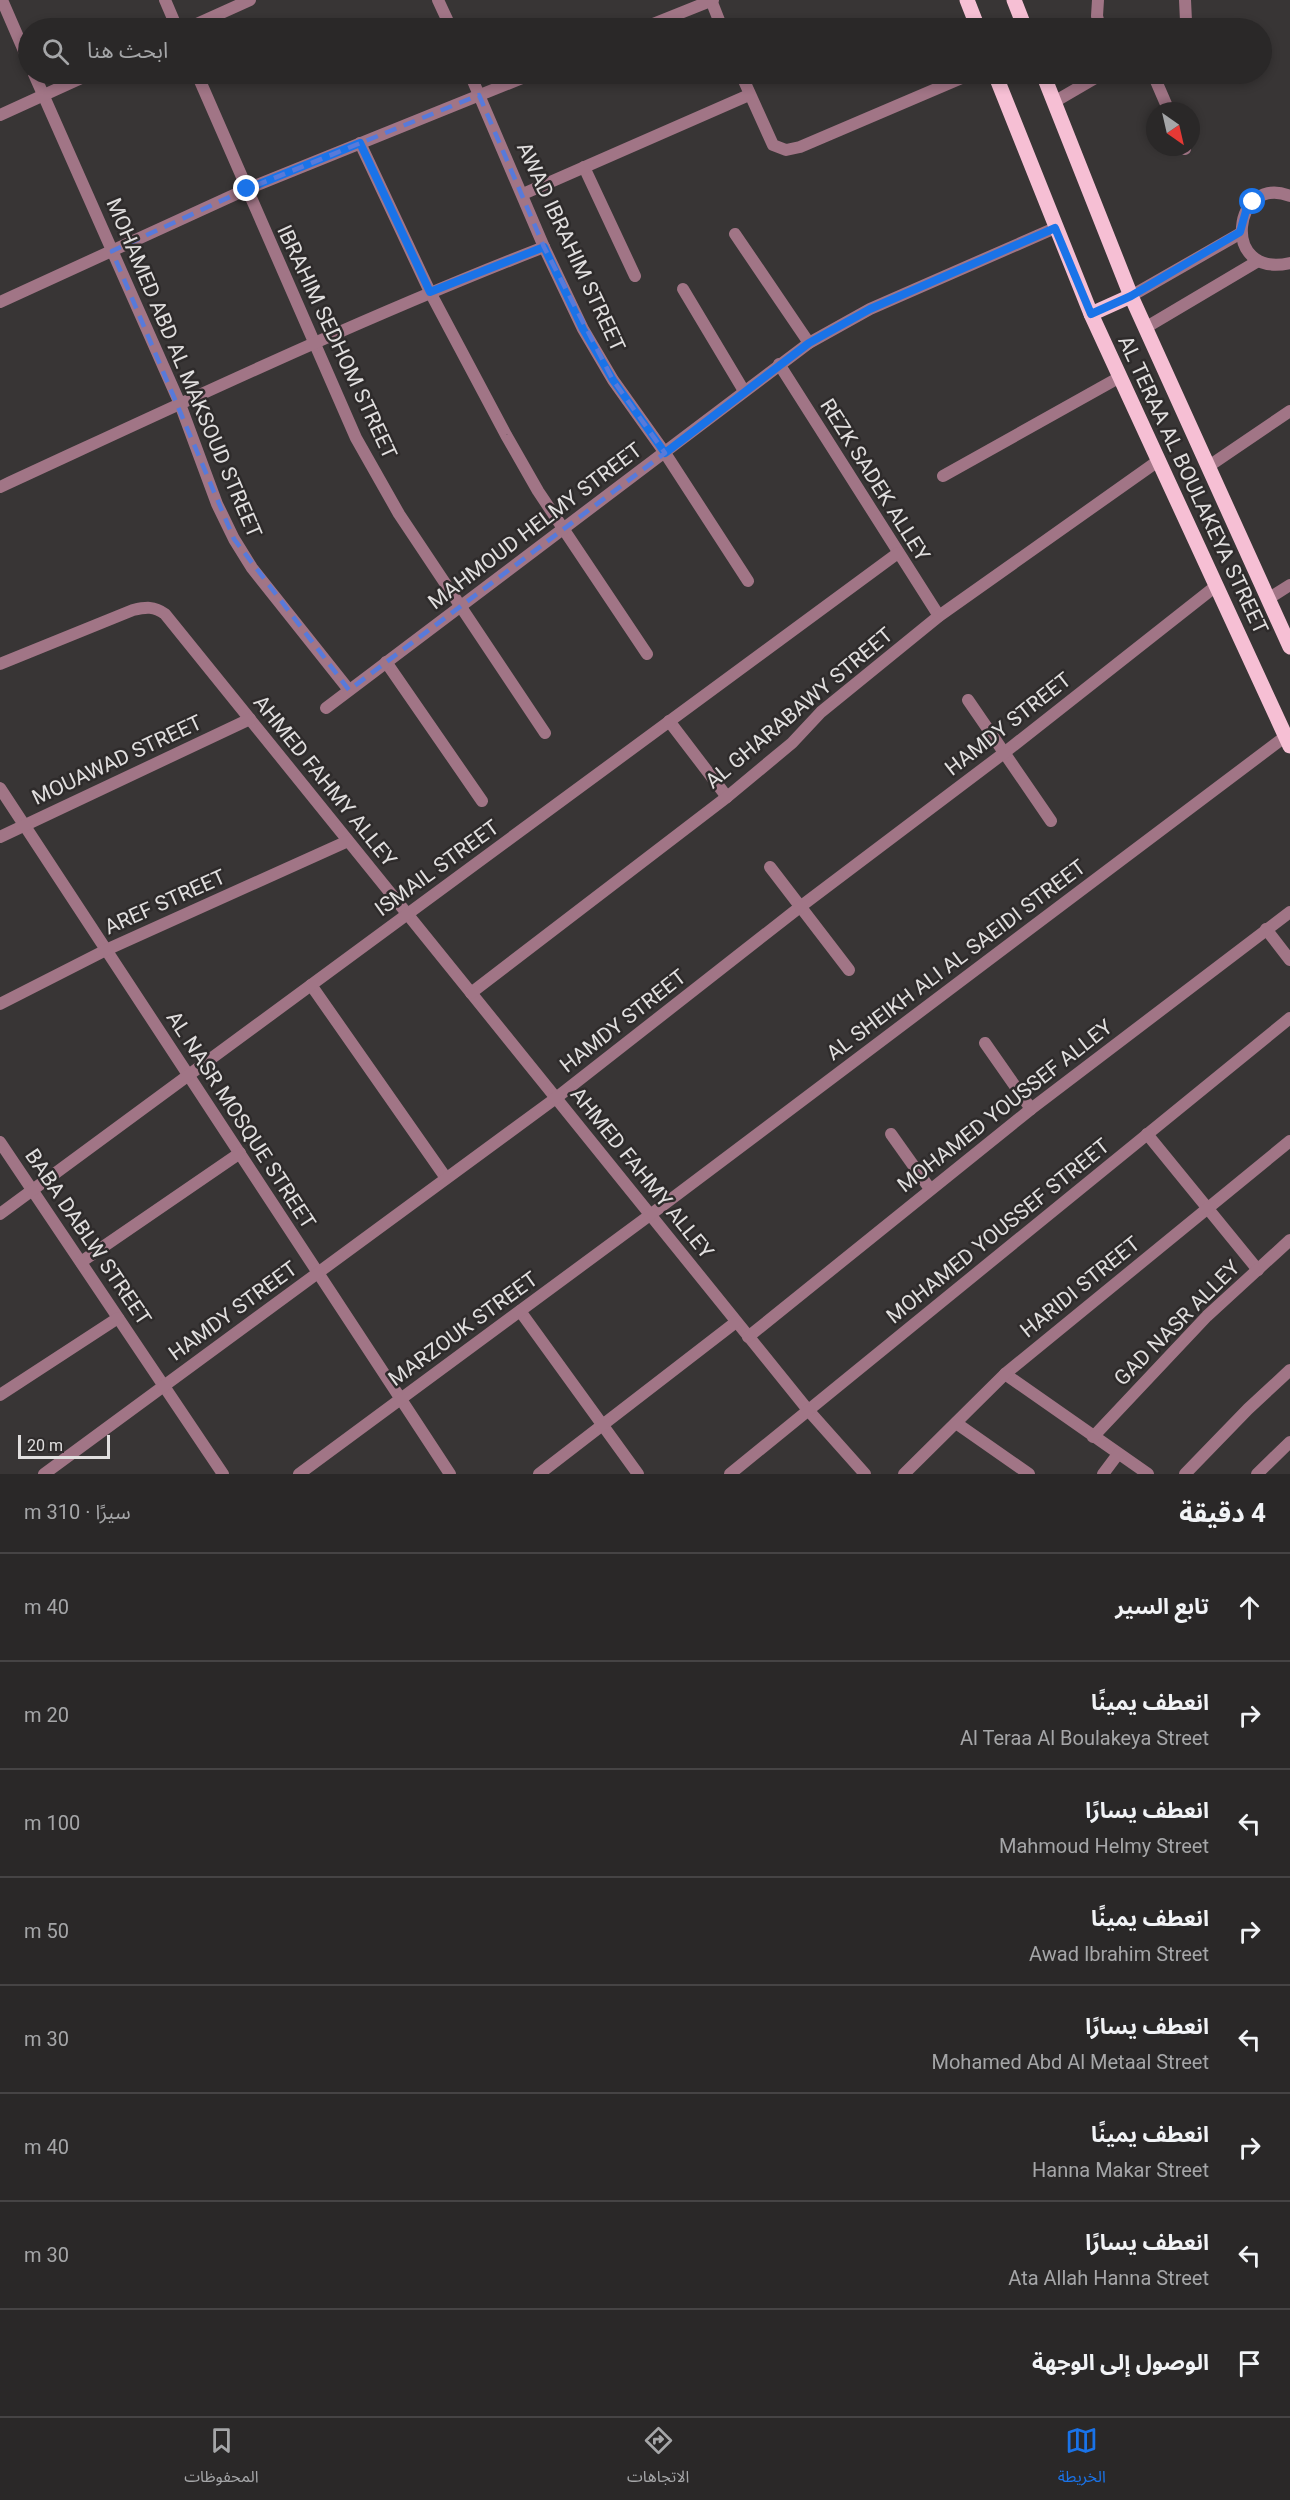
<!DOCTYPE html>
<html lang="ar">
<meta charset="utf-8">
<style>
:root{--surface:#2a2828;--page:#363434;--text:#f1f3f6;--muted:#a5a6a8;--line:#464445;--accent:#1a73e8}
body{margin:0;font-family:Roboto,"Noto Sans Arabic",sans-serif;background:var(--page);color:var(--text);direction:rtl}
.compass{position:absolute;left:1146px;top:102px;width:54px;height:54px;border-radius:50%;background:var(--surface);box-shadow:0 3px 9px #0003;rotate:146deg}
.scale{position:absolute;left:18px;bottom:15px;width:92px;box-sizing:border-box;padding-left:6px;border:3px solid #e1dfdf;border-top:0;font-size:16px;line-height:21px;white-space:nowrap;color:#e1dfdf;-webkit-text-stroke:4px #2e2b2b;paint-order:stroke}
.stop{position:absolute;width:18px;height:18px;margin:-14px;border:4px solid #1a73e8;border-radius:50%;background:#fff}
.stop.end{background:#1a73e8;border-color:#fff;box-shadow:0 2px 6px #0008}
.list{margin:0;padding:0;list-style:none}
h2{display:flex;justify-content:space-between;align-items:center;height:78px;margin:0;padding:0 24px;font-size:26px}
h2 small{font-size:20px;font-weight:400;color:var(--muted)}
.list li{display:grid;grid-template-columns:39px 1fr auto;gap:18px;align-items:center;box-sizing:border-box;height:108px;padding:0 24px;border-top:2px solid var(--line)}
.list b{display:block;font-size:22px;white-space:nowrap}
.list p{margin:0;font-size:20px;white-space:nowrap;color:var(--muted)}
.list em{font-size:20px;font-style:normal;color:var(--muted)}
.icon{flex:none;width:33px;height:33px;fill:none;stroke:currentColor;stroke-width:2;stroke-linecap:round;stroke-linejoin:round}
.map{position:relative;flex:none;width:1290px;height:1474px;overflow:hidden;direction:ltr}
.search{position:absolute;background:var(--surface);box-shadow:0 3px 9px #0003;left:18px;right:18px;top:18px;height:66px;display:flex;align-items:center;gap:15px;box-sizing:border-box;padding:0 21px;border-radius:33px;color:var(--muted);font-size:22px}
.sheet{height:942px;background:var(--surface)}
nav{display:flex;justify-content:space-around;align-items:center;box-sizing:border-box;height:84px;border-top:2px solid var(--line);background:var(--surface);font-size:16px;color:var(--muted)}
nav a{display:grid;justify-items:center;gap:3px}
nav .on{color:var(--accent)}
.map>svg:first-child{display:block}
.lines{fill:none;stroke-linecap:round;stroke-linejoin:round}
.service{stroke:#a17586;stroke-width:12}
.minor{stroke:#a17586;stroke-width:12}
.primary{stroke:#f6bfd4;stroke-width:15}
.route{stroke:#1a73e8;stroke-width:8}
.marked{fill:none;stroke:#587ada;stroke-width:4.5;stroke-dasharray:12 8;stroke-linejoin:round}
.labels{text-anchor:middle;stroke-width:5;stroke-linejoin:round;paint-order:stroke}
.street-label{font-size:21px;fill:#e1dfdf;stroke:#2e2b2b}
</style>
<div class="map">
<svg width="1290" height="1474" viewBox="0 0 1290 1474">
<rect width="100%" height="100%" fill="#383535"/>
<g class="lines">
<g class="service">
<path d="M1098 0 1097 16 1100 28"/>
<path d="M1182 28 1186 21 1185 0"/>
<path d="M1153 74 1169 111"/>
<path d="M1054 102 1102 74"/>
<path d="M1184 147 1185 149"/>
<path d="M1290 196C1233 173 1219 279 1290 263"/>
<path d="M1131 296 1241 233"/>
<path d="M1145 328 1258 261"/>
</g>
<g class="minor">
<path d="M2 0 28 60"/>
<path d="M165 0 177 28"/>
<path d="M438 0 451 28"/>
<path d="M711 0 722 28"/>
<path d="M188 28 250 0"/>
<path d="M643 28 713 0"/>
<path d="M34 74 180 404 217 504 234 539 252 568 349 690"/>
<path d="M197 74 356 438 399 514 545 733"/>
<path d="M470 74 544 247 583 329 613 380 665 453 748 581"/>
<path d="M741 74 773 145 786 150 800 147 971 74"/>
<path d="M0 115 90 74"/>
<path d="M360 143 430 292 506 435 538 491 647 654"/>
<path d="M584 167 635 276"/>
<path d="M523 194 749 95"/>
<path d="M735 234 809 343"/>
<path d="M683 289 744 391"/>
<path d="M0 302 247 189 532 74"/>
<path d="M779 364 939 616"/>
<path d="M1209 466 1290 411"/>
<path d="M943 476 1120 377"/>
<path d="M0 487C180 404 359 319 544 247"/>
<path d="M1268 599 1290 585"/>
<path d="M386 662 482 801"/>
<path d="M0 664 133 610C146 607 154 606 165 614L808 1410 865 1474"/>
<path d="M968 700 1051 821"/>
<path d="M326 708 809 343 870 309 1055 228"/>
<path d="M669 721 727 797"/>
<path d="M0 788 450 1474"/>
<path d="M0 837 250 719"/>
<path d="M770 867 849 970"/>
<path d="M1266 929 1290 960"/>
<path d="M311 985 446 1178"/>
<path d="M471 993 727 797 792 743 821 712 939 616 1158 461"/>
<path d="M0 1004 106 950 348 841"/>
<path d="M985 1043 1031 1109"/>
<path d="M891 1134 930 1189"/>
<path d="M1147 1134 1258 1270"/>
<path d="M0 1142 223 1474"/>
<path d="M0 1214 898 553"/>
<path d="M81 1262 240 1153"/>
<path d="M520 1311 638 1474"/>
<path d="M748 1337 1031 1109 1290 912"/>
<path d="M1005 1374 1148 1474"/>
<path d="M0 1395 118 1318"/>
<path d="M956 1423 1029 1474"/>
<path d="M1093 1437 1207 1316 1290 1240"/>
<path d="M44 1474 556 1098 800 907 1004 753 1216 586"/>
<path d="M299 1474 650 1215 1286 736"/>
<path d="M539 1474 736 1322"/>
<path d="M730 1474 1290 1018"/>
<path d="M904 1474 1005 1374 1290 1141"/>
<path d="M1103 1474 1118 1454"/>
<path d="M1185 1474 1248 1409 1290 1370"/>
<path d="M1257 1474 1290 1442"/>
</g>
<g class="primary">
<path d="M967 0 978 28"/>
<path d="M1014 0 1025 28"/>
<path d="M995 74 1091 314 1290 746"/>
<path d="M1043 74 1131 296 1290 647"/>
<path d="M1091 314 1131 296"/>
</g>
</g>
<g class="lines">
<path class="route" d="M247 189 360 143 430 292 544 247 583 329 613 380 665 453 809 343 870 309 1055 228 1091 314 1131 296 1240 232 1246 211 1253 202"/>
</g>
<path class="marked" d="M479 95 544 247 613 380 665 453 349 690 234 539 112 251 247 189Z"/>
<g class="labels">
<g class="street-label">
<text transform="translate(571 247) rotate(65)" y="7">AWAD IBRAHIM STREET</text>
<text transform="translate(337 342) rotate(65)" y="7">IBRAHIM SEDHOM STREET</text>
<text transform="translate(184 368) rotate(67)" y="7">MOHAMED ABD AL MAKSOUD STREET</text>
<text transform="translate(875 480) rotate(58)" y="7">REZK SADEK ALLEY</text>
<text transform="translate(1193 485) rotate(65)" y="7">AL TERAA AL BOULAKEYA STREET</text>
<text transform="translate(535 526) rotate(-37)" y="7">MAHMOUD HELMY STREET</text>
<text transform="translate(799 708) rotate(-40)" y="7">AL GHARABAWY STREET</text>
<text transform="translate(1008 724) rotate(-38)" y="7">HAMDY STREET</text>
<text transform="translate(117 760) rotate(-25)" y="7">MOUAWAD STREET</text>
<text transform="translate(325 781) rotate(51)" y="7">AHMED FAHMY ALLEY</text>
<text transform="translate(437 868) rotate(-36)" y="7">ISMAIL STREET</text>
<text transform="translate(165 902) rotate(-24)" y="7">AREF STREET</text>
<text transform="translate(956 960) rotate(-37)" y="7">AL SHEIKH ALI AL SAEIDI STREET</text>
<text transform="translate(623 1021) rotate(-38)" y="7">HAMDY STREET</text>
<text transform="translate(1005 1106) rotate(-38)" y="7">MOHAMED YOUSSEF ALLEY</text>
<text transform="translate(241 1120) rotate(57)" y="7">AL NASR MOSQUE STREET</text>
<text transform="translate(642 1173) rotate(51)" y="7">AHMED FAHMY ALLEY</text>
<text transform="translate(998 1231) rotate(-39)" y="7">MOHAMED YOUSSEF STREET</text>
<text transform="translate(88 1237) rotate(56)" y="7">BABA DABLW STREET</text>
<text transform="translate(1080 1287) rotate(-39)" y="7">HARIDI STREET</text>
<text transform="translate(233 1311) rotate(-36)" y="7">HAMDY STREET</text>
<text transform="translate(1177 1323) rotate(-45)" y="7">GAD NASR ALLEY</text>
<text transform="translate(463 1329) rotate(-36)" y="7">MARZOUK STREET</text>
</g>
</g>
</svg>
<svg class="compass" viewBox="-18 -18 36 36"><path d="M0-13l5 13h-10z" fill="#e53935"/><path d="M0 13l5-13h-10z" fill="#a5a6a8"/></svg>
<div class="scale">20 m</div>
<div class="stop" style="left:1253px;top:202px"></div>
<div class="stop end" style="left:247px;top:189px"></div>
<div class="search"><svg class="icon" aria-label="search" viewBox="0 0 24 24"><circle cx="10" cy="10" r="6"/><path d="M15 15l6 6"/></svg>ابحث هنا</div>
</div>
<section class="sheet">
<h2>4 دقيقة<small>سيرًا · 310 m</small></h2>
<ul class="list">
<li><svg class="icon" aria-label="ahead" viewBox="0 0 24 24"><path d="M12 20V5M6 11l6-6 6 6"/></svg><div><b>تابع السير</b></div><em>40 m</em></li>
<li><svg class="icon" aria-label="right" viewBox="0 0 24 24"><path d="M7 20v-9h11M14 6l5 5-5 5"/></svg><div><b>انعطف يمينًا</b><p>Al Teraa Al Boulakeya Street</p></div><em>20 m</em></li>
<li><svg class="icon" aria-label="left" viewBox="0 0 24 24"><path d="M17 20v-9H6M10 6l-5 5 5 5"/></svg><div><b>انعطف يسارًا</b><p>Mahmoud Helmy Street</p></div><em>100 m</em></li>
<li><svg class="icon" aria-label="right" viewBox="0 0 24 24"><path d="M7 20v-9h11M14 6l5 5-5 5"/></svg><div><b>انعطف يمينًا</b><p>Awad Ibrahim Street</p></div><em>50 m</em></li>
<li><svg class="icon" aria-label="left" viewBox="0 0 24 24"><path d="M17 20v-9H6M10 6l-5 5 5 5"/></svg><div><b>انعطف يسارًا</b><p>Mohamed Abd Al Metaal Street</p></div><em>30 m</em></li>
<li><svg class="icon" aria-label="right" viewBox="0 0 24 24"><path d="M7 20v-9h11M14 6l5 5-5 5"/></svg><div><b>انعطف يمينًا</b><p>Hanna Makar Street</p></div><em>40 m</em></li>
<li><svg class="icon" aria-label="left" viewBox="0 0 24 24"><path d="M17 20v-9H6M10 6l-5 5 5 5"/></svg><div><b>انعطف يسارًا</b><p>Ata Allah Hanna Street</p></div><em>30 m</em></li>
<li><svg class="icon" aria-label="arrive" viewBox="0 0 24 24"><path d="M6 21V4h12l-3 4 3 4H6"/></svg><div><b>الوصول إلى الوجهة</b></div></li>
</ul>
</section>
<nav>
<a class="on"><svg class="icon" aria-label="map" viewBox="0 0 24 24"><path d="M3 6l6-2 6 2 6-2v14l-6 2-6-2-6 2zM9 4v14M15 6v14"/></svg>الخريطة</a>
<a><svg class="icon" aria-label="directions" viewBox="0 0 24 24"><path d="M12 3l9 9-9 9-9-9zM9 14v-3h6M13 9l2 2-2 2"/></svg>الاتجاهات</a>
<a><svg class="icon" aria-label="saved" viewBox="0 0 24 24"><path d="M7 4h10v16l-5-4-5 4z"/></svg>المحفوظات</a>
</nav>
